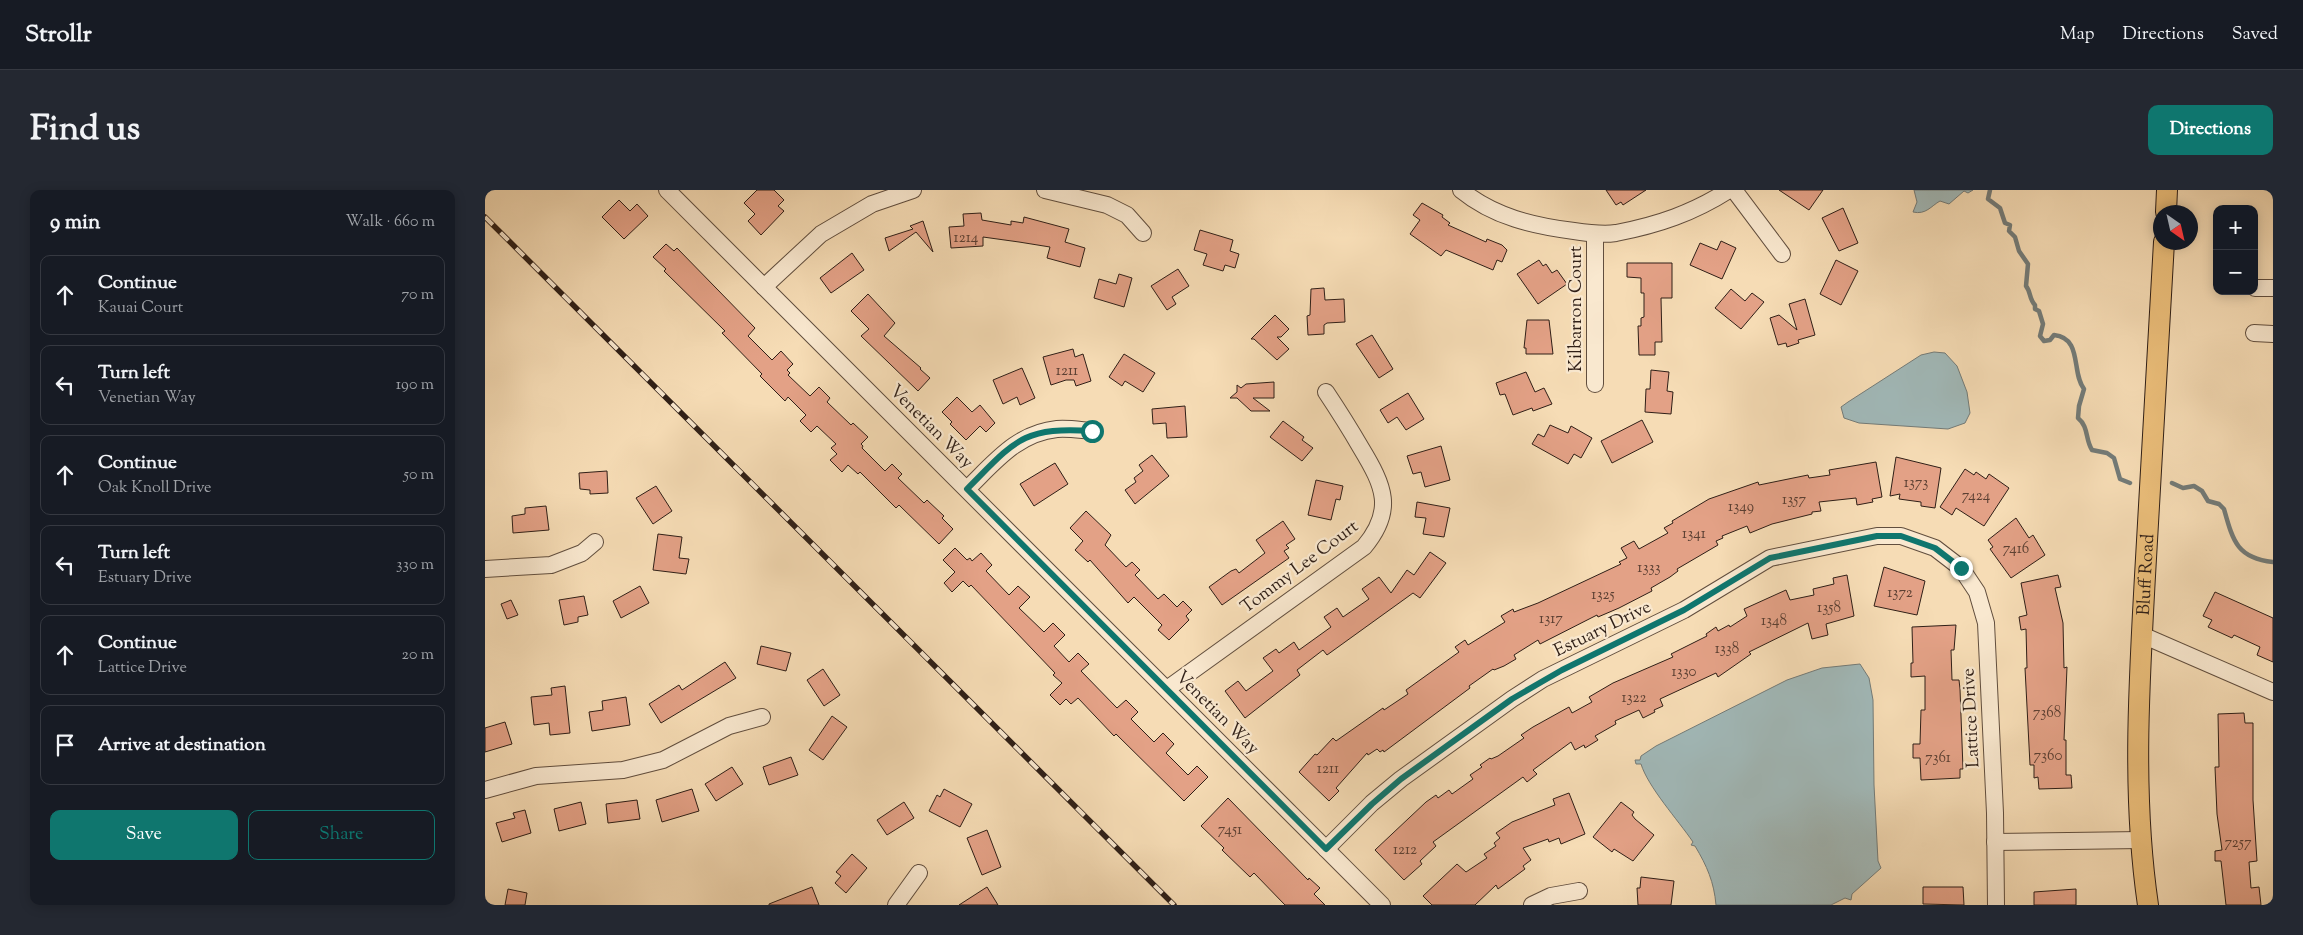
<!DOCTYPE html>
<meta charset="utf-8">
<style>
:root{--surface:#171b24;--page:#242831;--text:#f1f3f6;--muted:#9ea1a6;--line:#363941;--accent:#0f766e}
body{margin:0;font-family:"Sorts Mill Goudy",serif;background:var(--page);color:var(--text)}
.controls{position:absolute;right:15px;top:15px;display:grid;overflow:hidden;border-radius:10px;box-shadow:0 2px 12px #0003}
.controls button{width:45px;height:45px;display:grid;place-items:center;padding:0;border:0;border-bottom:1px solid var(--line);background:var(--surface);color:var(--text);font:25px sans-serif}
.compass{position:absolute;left:1668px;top:15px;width:45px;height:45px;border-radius:50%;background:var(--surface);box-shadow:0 2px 12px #0003;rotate:146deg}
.stop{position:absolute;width:15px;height:15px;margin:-11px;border:4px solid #0f766e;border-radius:50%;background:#fff}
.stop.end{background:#0f766e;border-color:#fff;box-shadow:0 1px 5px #0008}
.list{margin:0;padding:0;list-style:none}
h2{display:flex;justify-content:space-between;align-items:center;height:65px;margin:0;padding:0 20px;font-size:21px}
h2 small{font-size:16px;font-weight:400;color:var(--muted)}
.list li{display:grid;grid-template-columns:32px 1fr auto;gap:15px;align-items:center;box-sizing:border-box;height:80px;margin:0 10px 10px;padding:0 10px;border:1px solid var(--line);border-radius:10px}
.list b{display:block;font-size:19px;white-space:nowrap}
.list p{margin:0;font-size:16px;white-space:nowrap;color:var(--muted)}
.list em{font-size:16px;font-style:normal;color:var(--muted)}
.actions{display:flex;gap:10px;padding:15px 20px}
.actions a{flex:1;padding:11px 0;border:1px solid var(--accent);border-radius:10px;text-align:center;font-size:18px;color:var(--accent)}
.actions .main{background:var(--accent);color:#fff}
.icon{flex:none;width:28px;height:28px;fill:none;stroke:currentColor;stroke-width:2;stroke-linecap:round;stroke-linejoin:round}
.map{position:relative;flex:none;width:1788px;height:715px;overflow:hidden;border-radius:10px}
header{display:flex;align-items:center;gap:30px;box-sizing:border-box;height:70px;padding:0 25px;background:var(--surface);border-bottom:1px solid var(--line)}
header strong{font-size:24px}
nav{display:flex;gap:28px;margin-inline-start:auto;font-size:18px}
.intro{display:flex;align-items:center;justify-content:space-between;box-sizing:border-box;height:120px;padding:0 30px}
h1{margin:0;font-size:35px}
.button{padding:12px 22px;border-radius:10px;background:var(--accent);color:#fff;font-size:18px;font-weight:700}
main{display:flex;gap:30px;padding:0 30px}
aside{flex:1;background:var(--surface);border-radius:10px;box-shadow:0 2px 12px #0003}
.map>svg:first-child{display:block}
.water{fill:#a1b9b9;stroke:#737b78}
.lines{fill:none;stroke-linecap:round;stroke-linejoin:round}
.stream{stroke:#737b78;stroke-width:4.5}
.building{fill:#e3a186;stroke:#2f1f17}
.minor-casing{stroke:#614e3e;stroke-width:18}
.major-casing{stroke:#2f1f17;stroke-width:22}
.minor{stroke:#f9e8cf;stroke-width:16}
.major{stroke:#ebbe7a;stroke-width:20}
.rail-casing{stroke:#2f1f17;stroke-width:5.5}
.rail{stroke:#f9e8cf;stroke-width:4;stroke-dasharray:11;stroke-linecap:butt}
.route{stroke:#0f766e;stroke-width:6}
.labels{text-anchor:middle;stroke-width:4.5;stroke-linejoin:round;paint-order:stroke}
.number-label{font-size:15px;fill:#5c4033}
.street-label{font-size:18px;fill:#2f1f17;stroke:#f9e8cf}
</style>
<header>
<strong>Strollr</strong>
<nav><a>Map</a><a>Directions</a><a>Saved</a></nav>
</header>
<div class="intro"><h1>Find us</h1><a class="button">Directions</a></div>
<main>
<aside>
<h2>9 min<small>Walk · 660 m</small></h2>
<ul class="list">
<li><svg class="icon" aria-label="ahead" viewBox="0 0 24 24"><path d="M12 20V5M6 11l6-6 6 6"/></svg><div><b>Continue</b><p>Kauai Court</p></div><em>70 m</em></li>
<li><svg class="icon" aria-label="left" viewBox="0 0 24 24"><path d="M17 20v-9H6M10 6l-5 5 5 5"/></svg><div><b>Turn left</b><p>Venetian Way</p></div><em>190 m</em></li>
<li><svg class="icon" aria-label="ahead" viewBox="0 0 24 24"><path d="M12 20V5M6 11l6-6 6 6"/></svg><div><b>Continue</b><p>Oak Knoll Drive</p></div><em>50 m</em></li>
<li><svg class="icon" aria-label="left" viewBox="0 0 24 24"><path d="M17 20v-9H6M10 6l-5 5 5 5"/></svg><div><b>Turn left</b><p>Estuary Drive</p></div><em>330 m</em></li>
<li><svg class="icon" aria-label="ahead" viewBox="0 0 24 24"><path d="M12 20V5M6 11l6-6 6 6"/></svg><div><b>Continue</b><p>Lattice Drive</p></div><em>20 m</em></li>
<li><svg class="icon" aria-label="arrive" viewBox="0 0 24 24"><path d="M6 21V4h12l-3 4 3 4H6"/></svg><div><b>Arrive at destination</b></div></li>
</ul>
<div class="actions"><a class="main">Save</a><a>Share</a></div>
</aside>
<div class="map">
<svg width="1788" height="715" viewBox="0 0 1788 715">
<rect width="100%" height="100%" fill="#f6dcb5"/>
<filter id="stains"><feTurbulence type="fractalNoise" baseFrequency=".004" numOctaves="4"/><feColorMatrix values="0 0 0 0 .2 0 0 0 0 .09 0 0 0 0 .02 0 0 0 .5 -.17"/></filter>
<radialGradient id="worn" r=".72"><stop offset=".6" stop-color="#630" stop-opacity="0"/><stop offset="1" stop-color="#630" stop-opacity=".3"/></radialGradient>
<g class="water">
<path d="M1429 0H1488L1483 3 1479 1 1464 14 1455 11C1446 16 1441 25 1428 22L1432 12Z"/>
<path d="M1449 162 1460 163 1472 176 1482 202 1485 223 1480 233 1463 239 1374 233 1359 228 1356 217 1363 212 1436 165Z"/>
<path d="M1375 474 1384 488 1388 510 1389 595 1393 671 1396 678 1367 704 1366 710 1360 708 1346 715H1231C1229 692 1222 676 1210 656L1206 655 1208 652C1193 630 1163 597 1156 574H1151L1150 570H1155L1156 566 1171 556 1302 490 1337 478Z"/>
</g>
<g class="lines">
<g class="stream">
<path d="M1505 0 1503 9 1515 18 1520 33 1525 35 1524 41 1530 47 1534 61 1543 74 1541 96C1546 102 1544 109 1550 115V119L1554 121 1558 134 1555 146 1559 151 1565 150 1569 145C1598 148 1586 183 1599 199L1594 216 1593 228C1604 237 1600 249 1607 260L1622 263 1629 268 1635 289 1645 293"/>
<path d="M1687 293 1698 298 1709 296 1717 301 1723 311 1734 314 1739 319C1748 351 1752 368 1788 372"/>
</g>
</g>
<g class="building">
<path d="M272 0H289L299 10 293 16 299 21 276 45 263 31 270 24 259 13Z"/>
<path d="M1121 0H1161L1138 15 1136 12 1131 15Z"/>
<path d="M1294 0H1338L1324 20Z"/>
<path d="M134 10 145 21 152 14 163 26 139 49 117 27Z"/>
<path d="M937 13 958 25 957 27 965 33 963 35 1001 52 1002 49 1017 55 1022 60 1017 72 1012 70 1008 80 961 60 956 66 925 44 935 30 928 25Z"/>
<path d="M1358 18 1373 53 1354 61 1337 28Z"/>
<path d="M496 23 497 30 526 35V31L538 33 539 27 584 39 580 52 600 58 595 77 562 68 565 57 534 52 498 47V56L466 58 464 37 479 36 478 24Z"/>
<path d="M438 31 448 62 431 42 404 61 400 48 428 39 425 36Z"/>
<path d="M715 40 748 50 745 61 754 64 750 78 740 75 738 81 718 75 722 64 709 60Z"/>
<path d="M1236 51 1251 58 1237 89 1205 75 1215 53 1232 60Z"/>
<path d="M181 54 189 61 192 58 270 138 263 146 287 170 296 161 308 174 302 180 305 183 303 185 325 206 334 197 345 208 342 212 366 235 368 233 383 247 376 254 378 256 377 258 400 281 407 274 417 284 413 288 439 313 442 310 459 326 457 328 468 339 454 354 414 315 411 318 375 282 373 284 363 275 357 282 345 270 352 264 346 258 351 254 332 236 326 242 315 231 321 225 303 207 300 211 275 186 277 184 237 143 240 141 179 81 181 79 168 67Z"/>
<path d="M367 63 379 80 346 103 335 88Z"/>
<path d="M1054 70 1058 76 1061 74 1067 83 1072 80 1082 94 1053 114 1032 84Z"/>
<path d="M1351 70 1373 81 1356 115 1335 104Z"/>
<path d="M1142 73H1187V108H1176L1177 152H1170V165H1154L1153 136H1156V128L1159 127V103H1156V88L1142 87Z"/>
<path d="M693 79 704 96 687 107 691 114 682 120 666 96Z"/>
<path d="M634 84 647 88 639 117 609 108 614 89 631 94Z"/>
<path d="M839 98 840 110 859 109 860 132 842 133 839 135V144L823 145 822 126 825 125 826 99Z"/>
<path d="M1246 99 1260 111 1267 103 1279 112 1256 139 1230 118Z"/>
<path d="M383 104 410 133 399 146 436 178 435 179 445 188 433 201 376 146 384 139 366 121Z"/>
<path d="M1320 109 1330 145 1313 150 1314 153 1302 157 1301 153 1293 155 1285 128 1294 125 1312 140 1304 114Z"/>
<path d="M790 125 804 139 796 147H792L804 159 792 170 769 149H766Z"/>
<path d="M1042 130H1064L1068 164H1041V158H1039Z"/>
<path d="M887 145 908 179 894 188 871 154Z"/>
<path d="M588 159 590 167 598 164 606 191 591 196 589 190H581L566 195 558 167Z"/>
<path d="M639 164 670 183 658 202 640 191 637 196 624 187Z"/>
<path d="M537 178 550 208 535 215 532 207 518 214 508 190Z"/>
<path d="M1166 180 1184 182 1182 201 1188 202 1186 224 1160 222 1161 199H1165Z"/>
<path d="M1041 182 1050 202 1059 198 1067 214 1048 221 1047 218 1028 225 1020 204 1015 205 1011 193Z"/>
<path d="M789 192V208H768L785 221H766L752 208H745L752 202V195L756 198 761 194Z"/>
<path d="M923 203 939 229 921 240 912 227 903 233 895 220Z"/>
<path d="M472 207 487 222 495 215 510 233 501 242 495 236 481 250 465 234 467 232 457 222Z"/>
<path d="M700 216 702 247 682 248 681 233 668 234 667 219Z"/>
<path d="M1157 230 1168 252 1127 273 1116 251Z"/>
<path d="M798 231 819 247 817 250 828 258 817 271 785 247Z"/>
<path d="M1065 235 1083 243 1086 236 1107 248 1096 268 1089 264 1083 274 1047 254 1053 244 1059 247Z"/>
<path d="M956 256 965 290 940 297 936 282 928 284 922 266Z"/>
<path d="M667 265 684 286 650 314 640 300 651 292 649 288 658 281 654 275Z"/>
<path d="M1411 267 1456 278 1450 318 1436 316V312L1414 309 1415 304 1405 306Z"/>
<path d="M1391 272 1397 307 1387 309 1388 312 1372 315 1371 308 1334 312 1336 321 1327 322V324L1287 334 1265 343 1262 336 1237 346 1238 348 1231 351 1233 355 1192 379 1193 381 1185 387 1166 398 1167 401 1134 418 1113 427 1112 425 1055 454 1053 450 1029 465 1031 469 1019 476 1009 480 1008 479 984 496 985 498 899 562 898 560 895 562 892 559 883 565 882 563 851 598 854 601 844 611 814 582 830 564 832 565 848 548 851 551 898 518 899 520 923 504 921 500 974 462 970 457 980 450 983 455 1020 432 1016 426 1028 419 1029 422 1053 413 1136 374 1134 372 1142 368 1136 358 1149 351 1154 359 1183 343 1179 338 1188 333 1187 331 1224 309 1273 292 1274 295 1323 285 1324 288 1345 285 1344 280Z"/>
<path d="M570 273 583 294 549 316 535 294Z"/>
<path d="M1480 279 1489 285 1491 282 1501 289 1504 284 1524 298 1499 336 1471 318 1467 325 1455 317Z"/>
<path d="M122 281 123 303 105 304V300L95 299 94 283Z"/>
<path d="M831 290 858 296 855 310 851 309 846 330 823 325Z"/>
<path d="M171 296 187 321 168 334 151 308Z"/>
<path d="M932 312 965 318 959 347 938 344 941 328 930 327Z"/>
<path d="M61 316 64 340 28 343 27 326 40 324V318Z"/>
<path d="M601 321 626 345 620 355 641 377 647 372 655 380 650 385 673 409 679 404 692 417 698 411 707 420 701 426 704 430 684 450 673 440 677 435 649 407 643 413 605 370 603 372 590 360 598 351 585 338Z"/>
<path d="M1531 328 1544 348 1548 345 1560 365 1526 388 1505 359 1508 357 1503 350Z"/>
<path d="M798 331 810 349 801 355 804 358 799 361 804 368 737 415 724 397 746 381 751 379 754 383 780 363 771 350Z"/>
<path d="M173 344 197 347 194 368 204 369 201 384 168 380Z"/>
<path d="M470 358 482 370 485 368 487 371 496 363 507 375 501 381 524 405 533 396 545 407 534 418 559 442 568 433 580 445 569 456 584 472 593 463 604 474 596 481 632 518 641 510 653 522 646 529 669 552 678 543 689 554 681 563 703 585 712 576 723 587 699 611 631 544 629 546 593 508 586 514 581 509 575 515 565 505 577 493 568 485 570 483 486 395 484 397 478 391 467 402 459 393 470 382 458 370Z"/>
<path d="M945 362 961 373 935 408 928 403 842 465 838 460 812 480 815 485 760 528 740 501 753 491 761 501 788 481 778 468 791 459 794 463 809 452 814 460 846 437 839 427 852 418 858 427 884 409 877 399 894 387 906 403 922 380 929 385Z"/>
<path d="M1399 377 1440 391 1432 425 1389 416Z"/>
<path d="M1362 385 1369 426 1341 434 1343 445 1327 449 1323 433 1264 462 1266 464 1233 487 1231 483 1175 509 1178 516 1169 520 1170 522 1158 528 1154 520 1130 531 1131 534 1110 546 1113 550 1100 558 1099 555 1090 560 1086 552 1048 580 1052 584 1042 592 1038 587 948 652 951 656 935 671 937 674 919 690 890 660 941 612 951 605 953 608 964 600 967 604 988 589 985 585 997 577 995 575 1005 568 1006 569 1013 566 1039 548 1036 545 1048 537 1084 517 1087 523 1107 512 1104 507 1128 493 1188 467 1186 464 1222 446 1221 444 1231 437 1233 441 1244 435 1245 437 1262 426 1259 419 1301 400 1305 410 1329 405 1328 399 1349 394 1348 388Z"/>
<path d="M1573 385 1576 397 1570 398 1578 433 1579 478 1582 477 1579 550H1581V585H1586L1587 598 1554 599 1553 587 1549 588V575H1545L1540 478H1542L1541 439 1536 440 1534 427 1542 425 1536 393Z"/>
<path d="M155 396 164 413 136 428 128 411Z"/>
<path d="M1730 402 1788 428V472L1772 465 1775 457 1749 445 1747 448 1723 437 1727 430 1718 426Z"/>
<path d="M99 406 103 425 93 427V432L79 435 74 410Z"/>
<path d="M26 410 33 425 22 429 16 414Z"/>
<path d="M1471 435 1469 460H1466L1467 490H1474L1475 499 1478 579H1475V588L1436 590 1435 568H1428V554H1435L1436 520H1440V486L1426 487V473H1428L1427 437Z"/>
<path d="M276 456 306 463 301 481 272 474Z"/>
<path d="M240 472 251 488 176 533 164 514 194 495 197 500Z"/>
<path d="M338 479 355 505 339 516 322 490Z"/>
<path d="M80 496 85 543 65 545 64 533 49 535 46 507 67 505 66 498Z"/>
<path d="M141 507 145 535 107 541 104 522 118 520 117 511Z"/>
<path d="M1759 523 1760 533H1768V610L1772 671 1764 672 1766 698 1774 697 1776 715H1741L1736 671H1730V661L1737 660 1732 624 1730 577H1734L1733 524Z"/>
<path d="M347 526 362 537 338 570 324 560Z"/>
<path d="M20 532 27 554 0 562V538Z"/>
<path d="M306 567 313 585 284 595 278 577Z"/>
<path d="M247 577 258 594 231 611 220 594Z"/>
<path d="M207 599 214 621 177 632 171 610Z"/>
<path d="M459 599 487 614 475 637 444 621 452 605 455 607Z"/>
<path d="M1084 603 1100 644 1076 654 1074 648 1064 652 1063 649 1038 658 1046 670 1038 676 1040 679 1013 699 1011 695 990 715H947L938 706 972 674 981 682 1002 668 999 664 1011 656 1009 653 1015 648 1011 643 1027 632 1070 615 1068 609Z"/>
<path d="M743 608 823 690 824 688 835 698 829 704 840 715H800L769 683 765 687 737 660 739 658 716 636Z"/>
<path d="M152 610 155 629 123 633 121 614Z"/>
<path d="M96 612 101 634 74 641 69 619Z"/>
<path d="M419 612 429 628 402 645 392 630Z"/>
<path d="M1136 612 1149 622 1147 625 1150 629 1169 645 1148 671 1129 659 1127 662 1108 647Z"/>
<path d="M40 620 46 643 17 652 11 633 30 628 28 623Z"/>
<path d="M502 640 516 677 497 685 482 648Z"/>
<path d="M367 664 382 678 361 703 350 693 356 686 351 682Z"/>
<path d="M1156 687 1189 691 1186 715H1153L1152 698H1155Z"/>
<path d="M327 697 334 715H284V714Z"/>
<path d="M502 697 513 715H474Z"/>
<path d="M1438 697H1478L1479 715 1438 714Z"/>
<path d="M23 699 42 703 40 715H20Z"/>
<path d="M1591 699V715H1549V702Z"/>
</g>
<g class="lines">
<g class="minor-casing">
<g id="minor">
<path d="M182 0 897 715"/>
<path d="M560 0 622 15 642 25 658 43"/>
<path d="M976 0C1009 27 1049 36 1089 41 1103 43 1117 45 1131 43 1173 35 1208 23 1244 0"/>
<path d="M1249 0 1297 64"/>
<path d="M279 97 336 44 387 14 428 0"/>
<path d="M1770 98H1788"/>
<path d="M1769 143 1788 144"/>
<path d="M1110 194V44"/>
<path d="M482 299C509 273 532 243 572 239 583 238 595 240 607 241"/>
<path d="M0 379 66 375 97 363 110 352"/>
<path d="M1657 445 1788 502"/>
<path d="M682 499 879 357C910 320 899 296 876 258 865 239 853 220 841 202"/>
<path d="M0 600 51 586 138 580 178 570 244 536 277 527"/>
<path d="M1510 652 1656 650"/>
<path d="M841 659 887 613 916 589 1027 509 1058 489 1199 420 1285 368 1392 346H1416L1450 358 1476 378 1492 402 1501 433 1510 623 1511 715"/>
<path d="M411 715 434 683"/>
<path d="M1047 715 1066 706 1094 701"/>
</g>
</g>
<g class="major-casing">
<g id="major">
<path d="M1681 22 1682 0"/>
<path id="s1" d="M1663 715C1647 606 1654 495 1660 386 1666 275 1673 164 1679 52"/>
</g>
</g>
<use href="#minor" class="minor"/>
<use href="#major" class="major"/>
<g class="rail-casing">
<path id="rail" d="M0 27 689 715"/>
</g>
<use href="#rail" class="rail"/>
</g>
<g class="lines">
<path class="route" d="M607 241C537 236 529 252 482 299L841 659 887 614 916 589 1027 509 1077 480 1199 420 1285 368 1392 346H1416L1450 358 1476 378"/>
</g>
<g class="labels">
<g class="number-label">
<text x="481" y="52">1214</text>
<text x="582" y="185">1211</text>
<text x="1431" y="297">1373</text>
<text x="1491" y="310">7424</text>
<text x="1309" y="314">1357</text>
<text x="1256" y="321">1349</text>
<text x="1209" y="348">1341</text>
<text x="1531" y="363">7416</text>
<text x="1164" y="382">1333</text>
<text x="1415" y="407">1372</text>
<text x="1118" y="409">1325</text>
<text x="1344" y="422">1358</text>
<text x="1066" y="433">1317</text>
<text x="1289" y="435">1348</text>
<text x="1242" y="463">1338</text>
<text x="1199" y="486">1330</text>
<text x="1149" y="512">1322</text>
<text x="1562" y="527">7368</text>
<text x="1563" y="570">7360</text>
<text x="1453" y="572">7361</text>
<text x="843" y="583">1211</text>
<text x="745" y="644">7451</text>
<text x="1753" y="657">7257</text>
<text x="920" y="664">1212</text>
</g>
<g class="street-label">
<text transform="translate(1090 119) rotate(-90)" y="6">Kilbarron Court</text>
<text transform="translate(447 236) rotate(45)" y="6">Venetian Way</text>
<text transform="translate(814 376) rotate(-37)" y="6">Tommy Lee Court</text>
<text dy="6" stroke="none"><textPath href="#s1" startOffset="331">Bluff Road</textPath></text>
<text transform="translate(1117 438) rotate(-26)" y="6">Estuary Drive</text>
<text transform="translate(733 522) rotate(45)" y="6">Venetian Way</text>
<text transform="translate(1485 528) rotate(-93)" y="6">Lattice Drive</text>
</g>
</g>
<rect width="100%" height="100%" filter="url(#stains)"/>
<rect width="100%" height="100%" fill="url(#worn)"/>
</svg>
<div class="controls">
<button>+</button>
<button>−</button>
</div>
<svg class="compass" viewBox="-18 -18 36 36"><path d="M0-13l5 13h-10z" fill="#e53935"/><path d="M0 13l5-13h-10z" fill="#9ea1a6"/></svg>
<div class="stop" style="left:607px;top:241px"></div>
<div class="stop end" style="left:1476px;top:378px"></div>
</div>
</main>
